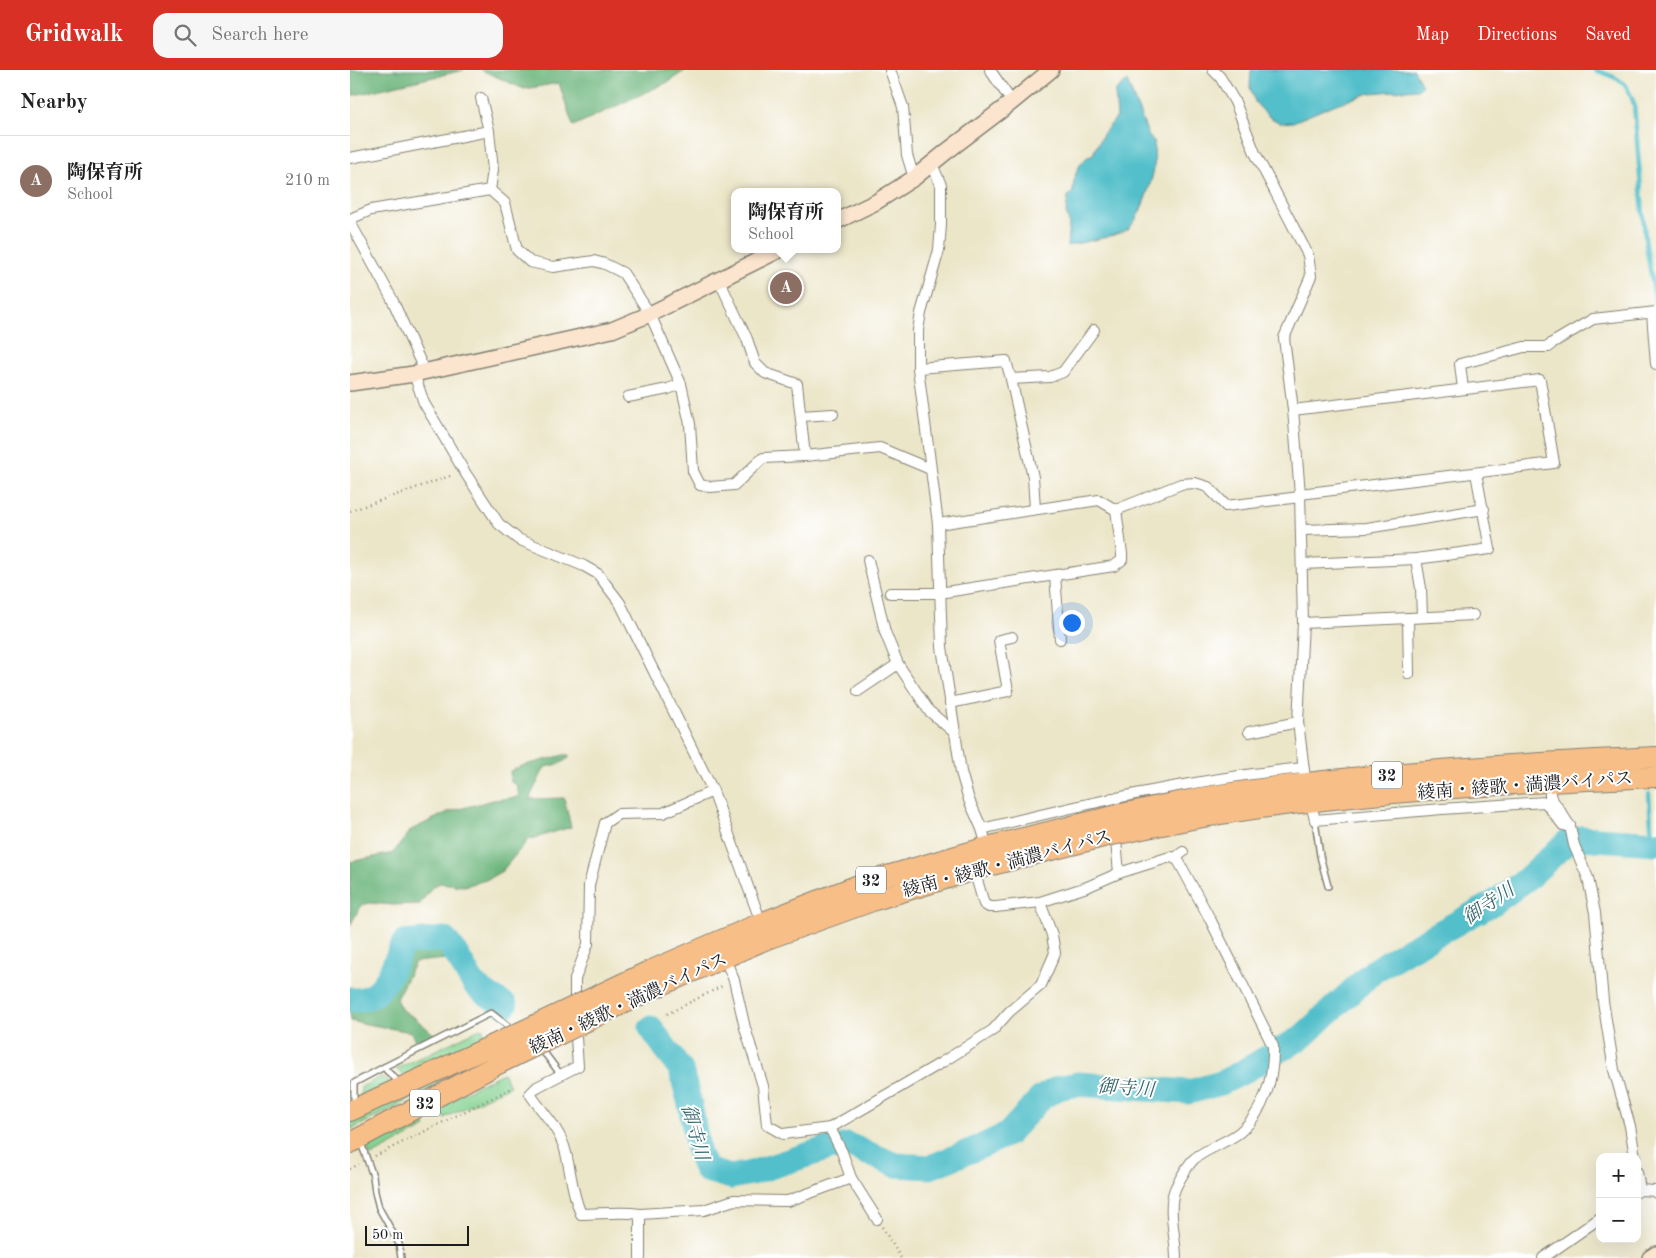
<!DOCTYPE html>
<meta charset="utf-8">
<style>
:root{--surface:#fff;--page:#f6f6f6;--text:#222;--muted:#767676;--line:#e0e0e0;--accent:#d93025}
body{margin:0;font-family:"Old Standard TT","Noto Serif JP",serif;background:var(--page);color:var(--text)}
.controls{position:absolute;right:15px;bottom:15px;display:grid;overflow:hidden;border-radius:10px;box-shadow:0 5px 20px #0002}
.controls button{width:45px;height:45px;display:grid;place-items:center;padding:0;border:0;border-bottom:1px solid var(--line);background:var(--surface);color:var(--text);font:25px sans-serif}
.scale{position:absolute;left:15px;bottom:12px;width:104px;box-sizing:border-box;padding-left:5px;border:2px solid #1c1c1c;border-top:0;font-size:14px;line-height:18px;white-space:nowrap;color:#1c1c1c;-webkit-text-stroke:4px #fff;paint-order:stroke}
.you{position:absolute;left:721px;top:552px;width:18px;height:18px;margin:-12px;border:4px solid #fff;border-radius:50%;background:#1a73e8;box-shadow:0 0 0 8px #1a73e833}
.badge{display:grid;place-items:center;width:32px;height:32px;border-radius:50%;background:var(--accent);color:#fff;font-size:16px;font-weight:700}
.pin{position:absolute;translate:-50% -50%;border:2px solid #fff;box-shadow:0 1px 5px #0006}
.popup{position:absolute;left:381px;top:118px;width:110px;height:65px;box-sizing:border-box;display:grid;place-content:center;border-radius:10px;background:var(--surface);filter:drop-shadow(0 1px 4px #0005);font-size:16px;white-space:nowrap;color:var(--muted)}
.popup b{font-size:19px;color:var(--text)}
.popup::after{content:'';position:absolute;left:50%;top:100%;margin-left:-10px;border:10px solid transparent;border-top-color:var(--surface)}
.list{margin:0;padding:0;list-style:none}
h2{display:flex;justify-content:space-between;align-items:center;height:65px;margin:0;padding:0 20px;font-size:21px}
h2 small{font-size:16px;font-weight:400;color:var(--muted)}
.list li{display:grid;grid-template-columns:32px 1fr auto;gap:15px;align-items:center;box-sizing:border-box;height:90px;padding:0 20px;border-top:1px solid var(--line)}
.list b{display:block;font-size:19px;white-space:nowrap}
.list p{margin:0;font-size:16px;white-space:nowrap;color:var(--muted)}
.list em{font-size:16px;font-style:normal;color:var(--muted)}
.icon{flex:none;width:28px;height:28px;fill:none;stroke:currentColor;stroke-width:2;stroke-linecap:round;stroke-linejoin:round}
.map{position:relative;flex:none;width:1306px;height:1188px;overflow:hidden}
header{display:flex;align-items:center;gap:30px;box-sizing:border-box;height:70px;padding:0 25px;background:var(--accent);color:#fff}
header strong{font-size:24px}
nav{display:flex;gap:28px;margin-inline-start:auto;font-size:18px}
.search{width:350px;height:45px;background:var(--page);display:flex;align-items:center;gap:12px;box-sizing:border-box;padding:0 18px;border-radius:15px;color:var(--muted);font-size:19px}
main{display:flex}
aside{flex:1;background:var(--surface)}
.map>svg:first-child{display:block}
.green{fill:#85d392;stroke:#507857}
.forest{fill:#6cb57c;stroke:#44684c}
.water{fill:#52bfca;stroke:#376e73}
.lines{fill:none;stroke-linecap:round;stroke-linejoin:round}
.stream{stroke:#52bfca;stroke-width:4.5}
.river{stroke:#52bfca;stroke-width:25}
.lane-casing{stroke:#848172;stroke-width:8}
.street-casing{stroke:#848172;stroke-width:12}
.secondary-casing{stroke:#848172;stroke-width:18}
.highway-casing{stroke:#848172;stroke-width:22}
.path{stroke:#848172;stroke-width:2.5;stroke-dasharray:1 4;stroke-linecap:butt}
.lane{stroke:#fff;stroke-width:5}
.street{stroke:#fff;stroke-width:10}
.secondary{stroke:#fce5cf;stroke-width:15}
.highway{stroke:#f7be88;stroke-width:20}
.highway-bridge-casing{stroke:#848172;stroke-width:22;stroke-linecap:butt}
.highway-bridge{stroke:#f7be88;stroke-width:20}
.labels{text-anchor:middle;stroke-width:4;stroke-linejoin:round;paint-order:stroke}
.shield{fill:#fff;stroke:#606060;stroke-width:1}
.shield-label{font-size:16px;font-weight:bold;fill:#1c1c1c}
.street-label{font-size:18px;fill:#1c1c1c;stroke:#fff}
.water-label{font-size:19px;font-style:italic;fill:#34656a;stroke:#fff}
</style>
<header>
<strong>Gridwalk</strong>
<div class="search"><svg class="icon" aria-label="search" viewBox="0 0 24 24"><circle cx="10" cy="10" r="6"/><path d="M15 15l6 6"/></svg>Search here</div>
<nav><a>Map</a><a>Directions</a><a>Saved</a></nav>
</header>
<main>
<aside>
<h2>Nearby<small></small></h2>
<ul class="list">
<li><span class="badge" style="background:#8d6e63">A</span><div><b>陶保育所</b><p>School</p></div><em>210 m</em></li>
</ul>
</aside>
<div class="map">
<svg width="1306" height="1188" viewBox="0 0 1306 1188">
<rect width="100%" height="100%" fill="#fff"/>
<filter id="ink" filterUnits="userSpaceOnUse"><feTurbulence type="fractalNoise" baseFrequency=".02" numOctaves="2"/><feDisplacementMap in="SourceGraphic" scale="10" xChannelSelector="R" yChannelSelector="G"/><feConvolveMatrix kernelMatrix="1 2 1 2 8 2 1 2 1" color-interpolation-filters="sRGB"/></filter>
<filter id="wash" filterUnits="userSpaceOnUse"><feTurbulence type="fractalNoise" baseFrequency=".0096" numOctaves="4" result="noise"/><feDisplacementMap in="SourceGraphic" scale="20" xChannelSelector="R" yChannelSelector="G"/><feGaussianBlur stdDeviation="1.12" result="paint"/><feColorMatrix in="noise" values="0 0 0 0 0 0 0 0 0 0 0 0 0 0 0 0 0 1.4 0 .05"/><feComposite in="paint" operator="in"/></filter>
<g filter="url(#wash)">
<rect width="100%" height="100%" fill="#ece6c9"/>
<g class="green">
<path d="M132 958 137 968 56 1007 46 999Z"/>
<path d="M145 984 146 987 0 1060V1052Z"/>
<path d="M153 1003 160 1016 94 1048 89 1038 91 1034Z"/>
<path d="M31 1007 41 1013 10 1028 11 1017Z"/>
<path d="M67 1046 71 1048 76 1057 21 1086 15 1076Z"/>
</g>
<g class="forest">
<path d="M0 0H114L0 26Z"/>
<path d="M131 0H336L318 12 223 56 209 13 174 19Z"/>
<path d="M214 685H219V688L209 694 195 697 179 729 214 728 221 757 178 770 152 801 136 810 114 816 90 813 82 817 70 834 44 835 20 833 11 835 0 856V792L43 783 61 760 98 742 143 730 169 727 167 715 161 712 160 701 172 696Z"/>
<path d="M93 873 100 879 96 889 65 892 46 929 51 939 66 949 87 967 69 975 61 962 0 951V932C10 937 29 927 35 918 43 908 50 888 56 876Z"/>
</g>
<g class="water">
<path d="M901 0H1064L1072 15 1068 19 1020 23 986 34 943 52 930 53 918 46 905 32 900 17Z"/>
<path d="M777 11 799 67 804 71C804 80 805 89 804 98 802 112 789 151 778 159 762 168 735 171 717 176L719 152 716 143 718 126 723 122C723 107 728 91 743 84L753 64 767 47 765 22Z"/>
</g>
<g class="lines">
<g class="stream">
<path d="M1245 0C1268 8 1276 9 1284 34L1295 168 1306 236"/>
<path d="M1299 724 1302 772"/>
</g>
<g class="river">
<path d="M0 929C5 931 7 930 12 929 37 925 43 892 54 873L94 869C108 882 112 897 123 912 129 921 145 929 155 935"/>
<path d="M301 958 331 1000 340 1034 349 1084 356 1100 381 1107 401 1103 479 1078 498 1075 546 1095 580 1097 630 1077 658 1064 691 1028 708 1018 728 1014 839 1022 871 1013 891 1003 952 967 1025 900 1058 880 1145 832 1178 808 1217 772 1231 768 1306 773"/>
</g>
</g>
</g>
<g filter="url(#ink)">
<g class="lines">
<g class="lane-casing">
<g id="lane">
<path d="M965 750 970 786 978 816"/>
<path d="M190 980 196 985 211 1005"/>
<path d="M49 1012 37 1001 34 997 141 943 163 960"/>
<path d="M4 1034V1013L34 997"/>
<path d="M11 1073 23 1106 25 1122 29 1138 49 1174 51 1188"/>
</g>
</g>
<g class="street-casing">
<g id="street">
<path d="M540 0 553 37 557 85 564 108"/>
<path d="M640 0 662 32"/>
<path d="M863 0 870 7 885 32 905 83 958 185 961 206 934 268 943 340 950 424 953 553 948 652 956 716"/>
<path d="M131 28 139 61 143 100 140 120 155 133 167 180 180 192 203 197 244 191 255 194 273 203 300 244 331 314 340 354 343 401 350 415 360 417 384 415 413 388 455 386 530 378 580 399"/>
<path d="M0 88 139 61"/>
<path d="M582 94 591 115V155L589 180 571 243 568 260V298L588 454 592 577 611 702 619 730 632 759 638 780"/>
<path d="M0 149 21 140 140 120"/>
<path d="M0 152 42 229 75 302"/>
<path d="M369 210 397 269 405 293 415 303 447 314 455 386"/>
<path d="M1302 243 1306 294"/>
<path d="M568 298 656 291 661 309 700 307 713 302 744 260"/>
<path d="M64 304 74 333 114 401 149 454 168 469 234 496 248 504 270 533 363 721 412 855"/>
<path d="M661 309 683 407 685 439"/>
<path d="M1113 319 1110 294 1174 277H1199L1202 273 1243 249 1306 242"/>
<path d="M278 327 318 319 331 314"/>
<path d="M943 340 1190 310 1204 393 950 424"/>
<path d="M451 346 483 344"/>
<path d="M588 454 749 430 766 440 831 414 845 413 858 417 876 436 950 427"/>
<path d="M952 460 1017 458 1134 439"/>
<path d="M1066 489 1071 518 1072 547"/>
<path d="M518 490 535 562 548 594 579 641 605 663"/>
<path d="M953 494 1066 489 1140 479 1126 403"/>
<path d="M705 506 710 569"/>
<path d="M540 523H589L764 496 772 490V484L766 440"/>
<path d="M1058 548 1059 604"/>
<path d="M953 553 1123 545"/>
<path d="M508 621 548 594"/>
<path d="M600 633 658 621 649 570 662 567"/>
<path d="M899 662 948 652"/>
<path d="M1200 712V726L1220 756 1224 775 1238 808 1245 843 1253 931 1264 1000 1280 1056 1285 1087"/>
<path d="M762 728 769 803"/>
<path d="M960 730 965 750 1092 739 1195 732 1213 755 1220 756"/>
<path d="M632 759C738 733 844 709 953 698"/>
<path d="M825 788 829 792 860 849 923 976C924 1007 915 1041 890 1062 878 1072 853 1080 843 1090 838 1095 828 1112 825 1119 817 1138 826 1168 826 1188"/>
<path d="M624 800 634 834 639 837H646L690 832 737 817 769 803 820 787 825 788 833 782"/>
<path d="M374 887 384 910 395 958 413 1016 417 1055 433 1064 480 1058"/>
<path d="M225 937V909L238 874 239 815 255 753 268 744 313 743 363 721"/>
<path d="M225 954 228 996 187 1017 180 1024C192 1042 207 1056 214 1076 221 1098 221 1122 231 1144 250 1144 272 1141 290 1144V1188"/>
<path d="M1287 1102 1290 1120"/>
<path d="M1287 1122 1290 1120 1305 1121 1306 1123"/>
<path d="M290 1144 354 1140 384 1130 438 1131 501 1108"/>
<path d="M527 1149 501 1108 492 1082 480 1058 591 993 643 960 659 942 691 915 705 883 702 865 690 832"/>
<path d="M1193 1188 1250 1148"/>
</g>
</g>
<g class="secondary-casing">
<g id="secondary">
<path d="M487 151 526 132 564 108 596 82 662 32 701 0"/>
<path d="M0 313 64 304 262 260 300 244 431 179"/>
<path d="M1300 1188 1306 1184"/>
</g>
</g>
<g class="highway-casing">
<g id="highway">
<path d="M771 744C805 737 840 729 875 724 1018 702 1162 694 1306 687"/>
<path d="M773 763C807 756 842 748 877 743 1019 721 1163 713 1306 707"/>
<path d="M297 902 411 853 516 812 637 777 755 748"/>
<path d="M305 918 417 869 525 830 642 795 757 766"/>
<path d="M0 1041 141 976"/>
<path d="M0 1073 150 993"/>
</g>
</g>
<g class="path">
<path d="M0 441 103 405"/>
<path d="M317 944 374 915"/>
<path d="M25 1086 162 1018"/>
<path d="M0 1099 9 1094"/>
<path d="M532 1157 551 1188"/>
</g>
<use href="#lane" class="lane"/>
<use href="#street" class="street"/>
<use href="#secondary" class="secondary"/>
<use href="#highway" class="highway"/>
<g class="highway-bridge-casing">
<g id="highway-bridge">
<path d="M755 748 771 744"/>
<path d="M757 766 773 763"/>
<path d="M141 976 297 902"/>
<path d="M150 993 305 918"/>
</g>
</g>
<use href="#highway-bridge" class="highway-bridge"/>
</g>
</g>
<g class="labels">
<g class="shield">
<rect x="1022" y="691.5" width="30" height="27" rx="4"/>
<rect x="506" y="796.5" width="30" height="27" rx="4"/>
<rect x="60" y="1019.5" width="30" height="27" rx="4"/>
</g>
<g class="shield-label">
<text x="1037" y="711">32</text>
<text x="521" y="816">32</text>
<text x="75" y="1039">32</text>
</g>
<g class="street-label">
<text transform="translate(1175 715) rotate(-4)" y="6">綾南・綾歌・満濃バイパス</text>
<text transform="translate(657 793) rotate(-15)" y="6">綾南・綾歌・満濃バイパス</text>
<text transform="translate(278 933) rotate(-25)" y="6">綾南・綾歌・満濃バイパス</text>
</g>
<g class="water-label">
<text transform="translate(1138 833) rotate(-34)" y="7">御寺川</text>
<text transform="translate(776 1017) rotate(4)" y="7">御寺川</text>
<text transform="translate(346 1062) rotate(75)" y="7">御寺川</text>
</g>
</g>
</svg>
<div class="controls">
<button>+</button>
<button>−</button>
</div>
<div class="scale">50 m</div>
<div class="you"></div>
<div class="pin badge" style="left:436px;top:218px;background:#8d6e63">A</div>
<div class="popup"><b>陶保育所</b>School</div>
</div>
</main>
